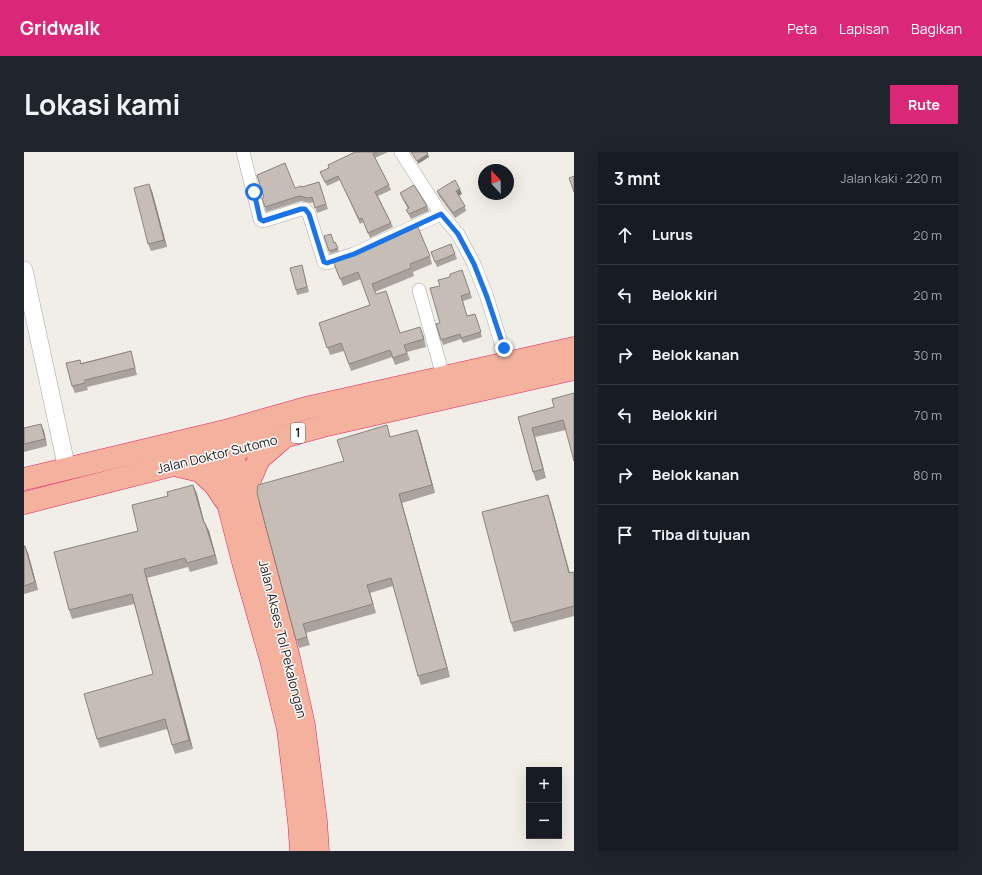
<!DOCTYPE html>
<html lang="id">
<meta charset="utf-8">
<style>
:root{--surface:#171b24;--page:#20242c;--text:#f1f3f6;--muted:#9ea1a6;--line:#363941;--accent:#db2777}
body{margin:0;font-family:Manrope,sans-serif;background:var(--page);color:var(--text)}
.controls{position:absolute;right:12px;bottom:12px;display:grid;overflow:hidden;border-radius:0px;box-shadow:0 4px 16px #0002}
.controls button{width:36px;height:36px;display:grid;place-items:center;padding:0;border:0;border-bottom:1px solid var(--line);background:var(--surface);color:var(--text);font:20px sans-serif}
.compass{position:absolute;left:454px;top:12px;width:36px;height:36px;border-radius:50%;background:var(--surface);box-shadow:0 4px 16px #0002;rotate:338deg}
.stop{position:absolute;width:12px;height:12px;margin:-9px;border:3px solid #1a73e8;border-radius:50%;background:#fff}
.stop.end{background:#1a73e8;border-color:#fff;box-shadow:0 1px 4px #0008}
.list{margin:0;padding:0;list-style:none}
h2{display:flex;justify-content:space-between;align-items:center;height:52px;margin:0;padding:0 16px;font-size:17px}
h2 small{font-size:13px;font-weight:400;color:var(--muted)}
.list li{display:grid;grid-template-columns:26px 1fr auto;gap:12px;align-items:center;box-sizing:border-box;height:60px;padding:0 16px;border-top:1px solid var(--line)}
.list b{display:block;font-size:15px;white-space:nowrap}
.list em{font-size:13px;font-style:normal;color:var(--muted)}
.icon{flex:none;width:22px;height:22px;fill:none;stroke:currentColor;stroke-width:2;stroke-linecap:round;stroke-linejoin:round}
.map{position:relative;flex:none;width:550px;height:699px;overflow:hidden;border-radius:0px}
header{display:flex;align-items:center;gap:24px;box-sizing:border-box;height:56px;padding:0 20px;background:var(--accent);color:#fff}
header strong{font-size:19px}
nav{display:flex;gap:22px;margin-inline-start:auto;font-size:14px}
.intro{display:flex;align-items:center;justify-content:space-between;box-sizing:border-box;height:96px;padding:0 24px}
h1{margin:0;font-size:28px}
.button{padding:10px 18px;border-radius:0px;background:var(--accent);color:#fff;font-size:14px;font-weight:700}
main{display:flex;gap:24px;padding:0 24px}
aside{flex:1;background:var(--surface);border-radius:0px;box-shadow:0 4px 16px #0002}
.map>svg:first-child{display:block}
.lines{fill:none;stroke-linecap:round;stroke-linejoin:round}
.minor-casing{stroke:#a7a7a7;stroke-width:14}
.tertiary-casing{stroke:#a7a7a7;stroke-width:18}
.trunk-casing{stroke:#e12264;stroke-width:23}
.minor{stroke:#fff;stroke-width:13}
.tertiary{stroke:#fff;stroke-width:17}
.trunk{stroke:#f4b19e;stroke-width:22}
.wall{fill:#aaa39d}
.shaded-wall{fill:#8b847f}
.building{fill:#c6bdb6;stroke:#8b847f}
.route{stroke:#1a73e8;stroke-width:5}
.labels{text-anchor:middle;stroke-width:3;stroke-linejoin:round;paint-order:stroke}
.shield{fill:#fff;stroke:#636363;stroke-width:1}
.shield-label{font-size:12px;font-weight:bold;fill:#202020}
.street-label{font-size:13px;fill:#202020;stroke:#fff}
</style>
<header>
<strong>Gridwalk</strong>
<nav><a>Peta</a><a>Lapisan</a><a>Bagikan</a></nav>
</header>
<div class="intro"><h1>Lokasi kami</h1><a class="button">Rute</a></div>
<main>
<div class="map">
<svg width="550" height="699" viewBox="0 0 550 699">
<rect width="100%" height="100%" fill="#f1eee7"/>
<g class="lines">
<g class="minor-casing">
<g id="minor">
<path d="M219 0 236 67 239 69 242 68 277 57H281L285 62 300 110 303 111 330 102 417 62"/>
<path d="M377 0 417 62 434 82 450 112 463 145 483 210"/>
<path d="M395 138 419 224"/>
</g>
</g>
<g class="tertiary-casing">
<path id="tertiary" d="M0 118 43 317"/>
</g>
<g class="trunk-casing">
<g id="trunk">
<path d="M203 286 224 352 265 506 280 573 292 669 294 699"/>
<path d="M188 289 219 410 247 508 264 577 275 670 277 699"/>
<path d="M150 313 176 319 191 333 201 348"/>
<path d="M0 327 201 279 282 256 550 196"/>
<path d="M224 347 226 328 235 307 257 288"/>
<path d="M0 351 259 285 303 273 550 217"/>
</g>
</g>
<use href="#minor" class="minor"/>
<use href="#tertiary" class="tertiary"/>
<use href="#trunk" class="trunk"/>
</g>
<g class="wall">
<path d="M331 0H364L351 6 365 33 367 38 354 44 367 71 369 75 346 86 339 70 336 72 316 28 303 34 296 20 305 16 304 13Z"/>
<path d="M295 30 304 57 293 61 290 50 286 51 277 49 242 60 241 55 271 36 278 35Z"/>
<path d="M128 39 143 95 127 99 124 92Z"/>
<path d="M413 39 438 42 435 44 441 54 442 59 431 66 415 44Z"/>
<path d="M376 41 403 54 405 59 387 67 382 58 384 57 378 46Z"/>
<path d="M300 84 310 91 311 90 315 99 306 102Z"/>
<path d="M427 92 433 107 413 115 407 100Z"/>
<path d="M406 104 408 112 389 120 390 124 351 140 352 142 376 181 399 182 402 195 383 200 386 208 371 213 368 205 327 219 320 199 306 203 295 171 346 153 337 127 319 134 309 109Z"/>
<path d="M278 113 285 140 273 143 272 138Z"/>
<path d="M438 118 448 146 439 149 443 164 453 167 458 185 439 191 437 187 419 193 417 188 416 171V134L426 125Z"/>
<path d="M107 199 109 206 113 223 63 235 64 238 51 241 48 234 57 211Z"/>
<path d="M550 241 542 278 511 285 522 326 512 329 509 320 494 265 530 255Z"/>
<path d="M17 272 20 279 23 294 0 300V276Z"/>
<path d="M393 278 396 286 411 341 378 351 426 525 397 533 394 524 369 434 346 441 352 461 282 481 286 493 275 496 272 488 320 309 367 285Z"/>
<path d="M169 333 173 342 180 371H181L185 379 194 412 166 420 164 415 123 426 169 597 151 602 148 593 143 577 76 596 73 587 129 522 110 452 48 467 45 458 114 379Z"/>
<path d="M524 343 527 352 546 421 550 420V464L490 480 487 471Z"/>
<path d="M0 394 4 401 14 438 0 442Z"/>
</g>
<g class="shaded-wall">
<path d="M404 2 405 5 394 12 393 9Z"/>
<path d="M125 32 128 39 143 95 140 88Z"/>
<path d="M436 37 438 42 434 44 432 39Z"/>
<path d="M17 272 20 279 23 294 21 287Z"/>
<path d="M508 276 511 285 522 326 519 317Z"/>
<path d="M393 278 396 286 411 341 408 333Z"/>
<path d="M169 333 173 342 183 380 180 371Z"/>
<path d="M375 342 378 351 426 525 423 516Z"/>
<path d="M524 343 527 352 548 430 545 421Z"/>
<path d="M181 371 185 379 194 412 191 403Z"/>
<path d="M1 394 4 401 14 438 11 430Z"/>
<path d="M120 417 123 426 169 597 165 588Z"/>
<path d="M343 433 346 441 352 461 349 452Z"/>
</g>
<g class="building">
<path d="M331 0H353L349 2 365 33 351 40 367 71 344 81 338 66 335 67 314 24 301 30 296 20 305 16 304 13Z"/>
<path d="M387 0H403L404 2 393 9Z"/>
<path d="M261 11 271 36 277 34 278 35 295 30 302 52 291 56 288 45 284 46 275 44 241 55 238 46 240 45 233 23Z"/>
<path d="M550 24V40L545 26Z"/>
<path d="M431 28 436 37 432 39 441 54 429 61 413 39Z"/>
<path d="M125 32 140 88 124 92 110 36Z"/>
<path d="M390 33 403 54 385 62 382 58 385 56 376 41Z"/>
<path d="M393 73 406 104 386 112 387 116 348 132 352 142 362 139 376 181 396 175 400 187 380 193 383 201 369 206 366 198 325 212 317 191 303 196 295 171 346 153 334 120 316 127 309 109 331 102Z"/>
<path d="M307 82 310 91 311 90 314 96 305 99 300 84Z"/>
<path d="M427 92 431 102 411 110 407 100Z"/>
<path d="M278 113 283 135 272 138 266 116Z"/>
<path d="M438 118 446 141 437 144 443 164 451 162 457 180 437 186 436 182 417 188 412 172 416 171 406 136 416 134 414 128 426 125V122Z"/>
<path d="M107 199 111 216 61 228V231L48 234 42 211 56 208 57 212Z"/>
<path d="M550 241V309L539 268 508 276 519 317 509 320 494 265 530 255 528 247Z"/>
<path d="M17 272 21 287 0 292V276Z"/>
<path d="M363 273 366 285 393 278 408 333 375 342 423 516 394 524 367 426 343 433 349 452 279 472 283 485 272 488 233 341 234 333 320 309 313 288Z"/>
<path d="M169 333 180 371H181L191 403 163 411 161 406 120 417 165 588 148 593 141 567 73 587 60 542 129 522 108 442 45 458 30 400 114 379 108 353 144 344 143 340Z"/>
<path d="M524 343 545 421 550 420V454L487 471 458 360Z"/>
<path d="M0 394H1L11 430 0 434Z"/>
</g>
<g class="lines">
<path class="route" d="M230 40 236 67 239 69 277 57H281L285 62 300 110 303 111 330 102 417 62 434 82 450 112 463 145 480 196"/>
</g>
<g class="labels">
<rect class="shield" x="267" y="271" width="14" height="20" rx="3"/>
<g class="shield-label">
<text x="274" y="285">1</text>
</g>
<g class="street-label">
<text transform="translate(193 302) rotate(-14)" y="5">Jalan Doktor Sutomo</text>
<text transform="translate(259 487) rotate(76)" y="5">Jalan Akses Tol Pekalongan</text>
</g>
</g>
</svg>
<div class="controls">
<button>+</button>
<button>−</button>
</div>
<svg class="compass" viewBox="-18 -18 36 36"><path d="M0-13l5 13h-10z" fill="#e53935"/><path d="M0 13l5-13h-10z" fill="#9ea1a6"/></svg>
<div class="stop" style="left:230px;top:40px"></div>
<div class="stop end" style="left:480px;top:196px"></div>
</div>
<aside>
<h2>3 mnt<small>Jalan kaki · 220 m</small></h2>
<ul class="list">
<li><svg class="icon" aria-label="ahead" viewBox="0 0 24 24"><path d="M12 20V5M6 11l6-6 6 6"/></svg><div><b>Lurus</b></div><em>20 m</em></li>
<li><svg class="icon" aria-label="left" viewBox="0 0 24 24"><path d="M17 20v-9H6M10 6l-5 5 5 5"/></svg><div><b>Belok kiri</b></div><em>20 m</em></li>
<li><svg class="icon" aria-label="right" viewBox="0 0 24 24"><path d="M7 20v-9h11M14 6l5 5-5 5"/></svg><div><b>Belok kanan</b></div><em>30 m</em></li>
<li><svg class="icon" aria-label="left" viewBox="0 0 24 24"><path d="M17 20v-9H6M10 6l-5 5 5 5"/></svg><div><b>Belok kiri</b></div><em>70 m</em></li>
<li><svg class="icon" aria-label="right" viewBox="0 0 24 24"><path d="M7 20v-9h11M14 6l5 5-5 5"/></svg><div><b>Belok kanan</b></div><em>80 m</em></li>
<li><svg class="icon" aria-label="arrive" viewBox="0 0 24 24"><path d="M6 21V4h12l-3 4 3 4H6"/></svg><div><b>Tiba di tujuan</b></div></li>
</ul>
</aside>
</main>
